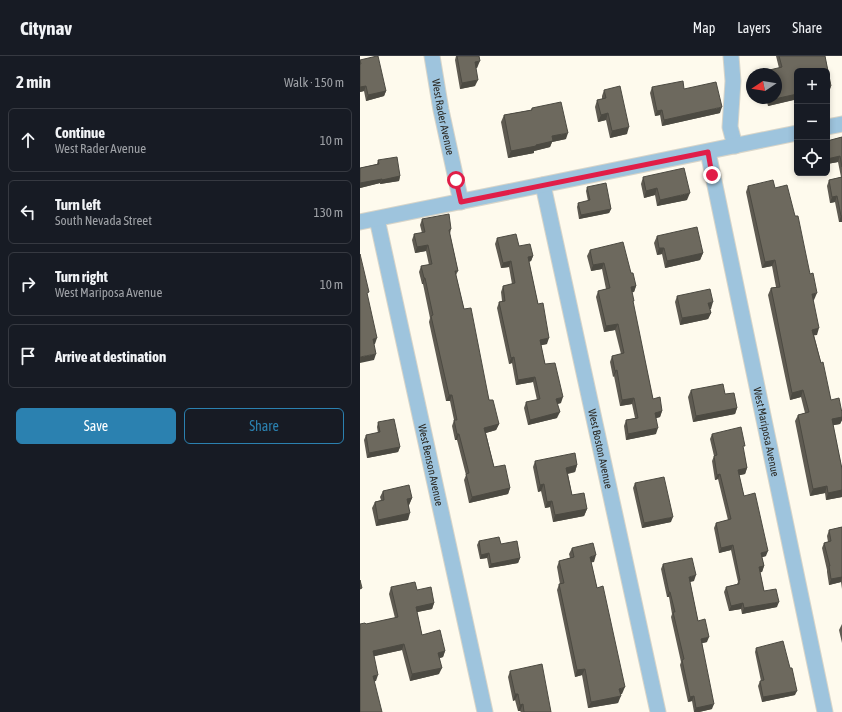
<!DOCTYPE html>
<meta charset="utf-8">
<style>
:root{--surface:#171b24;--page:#20242c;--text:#f1f3f6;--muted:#9ea1a6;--line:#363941;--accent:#2b81b0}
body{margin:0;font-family:"Asap Condensed",sans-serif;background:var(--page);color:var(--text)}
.controls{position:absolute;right:12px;top:12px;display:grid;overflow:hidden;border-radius:6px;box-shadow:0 2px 6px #0003}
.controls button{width:36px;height:36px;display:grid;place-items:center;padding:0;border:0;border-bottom:1px solid var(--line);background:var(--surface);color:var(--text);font:20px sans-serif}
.compass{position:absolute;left:386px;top:12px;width:36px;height:36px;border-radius:50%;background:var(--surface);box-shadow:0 2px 6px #0003;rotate:258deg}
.stop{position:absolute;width:12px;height:12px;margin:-9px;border:3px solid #e11d48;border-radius:50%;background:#fff}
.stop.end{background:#e11d48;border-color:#fff;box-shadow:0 1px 4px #0008}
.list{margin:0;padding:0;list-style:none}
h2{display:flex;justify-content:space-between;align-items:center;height:52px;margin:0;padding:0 16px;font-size:17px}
h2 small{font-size:13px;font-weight:400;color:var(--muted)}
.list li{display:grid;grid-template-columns:26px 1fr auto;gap:12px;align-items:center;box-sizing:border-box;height:64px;margin:0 8px 8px;padding:0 8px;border:1px solid var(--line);border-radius:6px}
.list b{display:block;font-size:15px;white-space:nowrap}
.list p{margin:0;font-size:13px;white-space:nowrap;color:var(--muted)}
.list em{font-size:13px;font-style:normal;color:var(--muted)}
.actions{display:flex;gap:8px;padding:12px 16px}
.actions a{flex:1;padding:9px 0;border:1px solid var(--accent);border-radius:6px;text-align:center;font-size:14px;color:var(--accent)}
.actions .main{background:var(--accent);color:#fff}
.icon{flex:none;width:22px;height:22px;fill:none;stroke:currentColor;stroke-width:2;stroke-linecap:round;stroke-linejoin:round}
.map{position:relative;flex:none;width:482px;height:656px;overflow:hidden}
header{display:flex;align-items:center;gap:24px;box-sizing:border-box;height:56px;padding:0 20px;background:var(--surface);border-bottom:1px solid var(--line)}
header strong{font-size:19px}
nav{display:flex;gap:22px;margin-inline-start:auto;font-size:14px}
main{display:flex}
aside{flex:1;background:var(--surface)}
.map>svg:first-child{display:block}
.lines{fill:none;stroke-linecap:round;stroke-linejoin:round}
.street-casing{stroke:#d8d5c9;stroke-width:17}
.street{stroke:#9ec4dd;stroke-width:15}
.wall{fill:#5e5a51}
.shaded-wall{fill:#4c4a42}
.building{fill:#6d695e;stroke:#4c4a42}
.route{stroke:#e11d48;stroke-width:5}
.labels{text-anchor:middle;stroke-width:4;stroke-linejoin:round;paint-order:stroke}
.street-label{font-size:11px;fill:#2b2a25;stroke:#fefaed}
</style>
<header>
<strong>Citynav</strong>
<nav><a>Map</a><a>Layers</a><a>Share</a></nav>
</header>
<main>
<aside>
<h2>2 min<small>Walk · 150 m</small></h2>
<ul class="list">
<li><svg class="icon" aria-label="ahead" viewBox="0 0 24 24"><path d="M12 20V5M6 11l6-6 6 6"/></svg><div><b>Continue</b><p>West Rader Avenue</p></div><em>10 m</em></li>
<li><svg class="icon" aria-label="left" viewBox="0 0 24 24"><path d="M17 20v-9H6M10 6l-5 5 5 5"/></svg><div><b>Turn left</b><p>South Nevada Street</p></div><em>130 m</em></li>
<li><svg class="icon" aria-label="right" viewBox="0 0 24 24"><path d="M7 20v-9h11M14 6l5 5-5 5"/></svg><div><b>Turn right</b><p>West Mariposa Avenue</p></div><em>10 m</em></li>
<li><svg class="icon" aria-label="arrive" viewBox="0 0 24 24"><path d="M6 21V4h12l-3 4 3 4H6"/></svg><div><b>Arrive at destination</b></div></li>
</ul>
<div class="actions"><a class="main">Save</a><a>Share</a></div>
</aside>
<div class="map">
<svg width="482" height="656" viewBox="0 0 482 656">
<rect width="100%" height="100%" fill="#fefaed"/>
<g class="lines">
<g class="street-casing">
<g id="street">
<path id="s1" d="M72 0 81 54 101 146"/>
<path d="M371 0 373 25 370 71 375 90"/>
<path d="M467 71 482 68"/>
<path id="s2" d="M348 96 465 656"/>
<path id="s3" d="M183 129 298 656"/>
<path id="s4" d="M17 163 125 656"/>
<path d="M0 166 437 77"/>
</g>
</g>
<use href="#street" class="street"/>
</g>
<g class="wall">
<path d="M96 0H119L117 12H116L115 30 100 33 95 4Z"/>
<path d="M416 0H465L471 30 469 36 408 50 406 42H416L419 12Z"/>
<path d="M0 4 26 35 24 40 6 45 4 35 0 36Z"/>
<path d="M392 18V41L388 24 390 19Z"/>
<path d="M292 31 324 33 360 57 302 70 300 59 295 60 290 37Z"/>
<path d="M244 34 267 78 250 82 246 64 238 66 235 51 237 44 242 43V40Z"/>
<path d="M172 52 206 83 192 86 190 91 174 95V97L148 102 141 66 144 59 171 54Z"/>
<path d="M482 81V166H479L475 146 470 147 467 130 469 124 481 121 478 106 467 108V85Z"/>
<path d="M18 104 40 120 39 125 20 128V127L0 132V112L17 108Z"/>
<path d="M283 121 327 144 297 150 295 139 284 142 281 128Z"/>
<path d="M388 130 415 132 454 244H453L457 279H454L461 307 471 344 482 357V364L480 368 473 369 482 413V441L466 444 465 437 450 440 435 365 438 359 445 357 441 341 430 344 408 239 411 232 416 231 412 210 402 212 386 136Z"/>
<path d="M227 131 251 153 249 157 219 163 217 151 218 147 228 145 226 135Z"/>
<path d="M62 163 91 173 90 178 98 215 96 219 104 253 129 344 139 368 136 374 126 377 134 411 150 432 148 438 109 447 104 424 106 419 97 384H95L92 370 94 364 90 345H86L69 266 70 262 63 228H62L59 216 61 210 69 209 66 195 55 197 52 184 54 178 62 177 60 169Z"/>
<path d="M297 180 343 197 340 204 305 212 302 198 297 199 294 187Z"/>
<path d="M137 182 159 190 173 200 171 205 169 206 178 248 187 288 181 289 185 308 201 347 197 348V362L168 369 164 352 166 346 177 344 173 326 156 329 152 307 149 308 137 252 139 246 142 245 141 236 143 230 152 228 149 211 141 212 135 188Z"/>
<path d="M230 194 271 217 276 230 274 236H272L273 248 293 343 302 355 300 361 296 362V378L266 384 264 370 266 364 275 362 272 348 260 350 254 320 253 321 250 306 252 300 261 298 255 274 244 276 236 241 238 235 246 233 242 213 231 215 227 200Z"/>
<path d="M317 240 351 253H350L351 257 348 263 320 269 315 246Z"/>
<path d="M331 334 365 338 377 352 375 358 333 366 328 341Z"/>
<path d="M18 366 40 391 38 396 7 402 4 384 6 379 18 377 17 371Z"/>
<path d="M352 378 383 394 387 412 385 418 379 419 384 440 406 500 402 501 404 510 402 516H400L404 535 417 551 382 558 381 553 369 555 364 536 366 531 377 528 378 526 371 494 359 497 354 472 356 467 368 464 358 423 355 424 352 405 354 400 350 383Z"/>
<path d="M175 405 217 409 215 416 208 418 212 439 227 453 224 460 193 466 190 451 185 452 181 435 178 436 173 411Z"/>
<path d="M275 427 311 466 282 472 273 432Z"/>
<path d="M23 435 52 442 49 449 48 464 16 470 12 452 15 446 21 444 20 441Z"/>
<path d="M482 471V533L481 526 469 529 467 516V514L462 492 464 487 468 486 467 480 469 474Z"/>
<path d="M119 485 141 488 160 502 158 507 129 512 127 502 120 503 117 489Z"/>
<path d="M212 492 234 506H231L262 638H260L258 647 228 652 222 619 215 621 197 534 199 528H200L197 511 199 505 210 502 209 498Z"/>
<path d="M303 508 334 525 330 526 338 565 347 586 342 587 352 653 339 656H334L332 645 328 646 320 609 321 606 311 561 312 558 309 541H307L301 513Z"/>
<path d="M31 531 57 534 74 547 72 553 57 556 62 579 85 595 83 601 80 602 79 618 50 625 42 594 14 600 16 625H15L6 568 35 562 29 538Z"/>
<path d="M482 568V587L479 574Z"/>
<path d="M396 592 435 639 402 646 398 630 400 625H401L395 596Z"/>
<path d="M150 615 191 656H161L160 655H158L155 644 153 645 148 621Z"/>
</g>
<g class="shaded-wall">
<path d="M120 5 117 12 112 13 115 6Z"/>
<path d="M118 24 115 30 100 33 102 27Z"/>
<path d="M6 30 4 35 0 36V31Z"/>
<path d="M471 30 469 36H467V31Z"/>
<path d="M26 35 24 40 6 45 8 39Z"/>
<path d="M437 38V43L408 50 410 44Z"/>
<path d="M362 51 360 57 302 70 304 64Z"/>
<path d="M302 54 300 59 295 60 297 55Z"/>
<path d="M248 57 246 64 238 66 241 59Z"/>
<path d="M269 71 267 78 250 82 252 75Z"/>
<path d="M208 77 206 83 192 86 190 91 174 95V97L148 102 151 95 192 80Z"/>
<path d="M480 100 478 106 467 108V103Z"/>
<path d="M40 120 39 125 20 128 22 124Z"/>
<path d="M22 123 20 127 0 132V127Z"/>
<path d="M297 132 295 139 284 142 286 135Z"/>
<path d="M330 137 327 144 297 150 300 144Z"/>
<path d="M477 140 475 146 470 147 472 141Z"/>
<path d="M251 153 249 157 219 163 221 159Z"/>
<path d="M481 160H482V166H479Z"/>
<path d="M68 189 66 195 55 197 57 191Z"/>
<path d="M299 192H304L302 198 297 199Z"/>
<path d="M343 197 340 204 305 212 307 205Z"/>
<path d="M173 200 171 205 166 206 168 201Z"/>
<path d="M415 204 412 210 402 212 405 206Z"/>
<path d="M151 205 149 211 141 212 143 207Z"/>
<path d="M244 207 242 213 231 215 233 209Z"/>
<path d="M64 222H65L63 228H62Z"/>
<path d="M276 230 274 236 269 237 271 231Z"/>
<path d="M457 237 454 244 450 245 452 238Z"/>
<path d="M353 246 351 253 346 254 348 247Z"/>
<path d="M351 257 348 263 320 269 322 262Z"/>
<path d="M258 268 255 274 244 276 246 270Z"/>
<path d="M459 272 457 279 450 280 452 274Z"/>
<path d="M17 282 15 288 11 289 13 283Z"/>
<path d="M189 282 187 288 178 290 180 284Z"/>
<path d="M16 298 14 304 0 307V301Z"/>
<path d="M154 301 152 307 149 308 151 302Z"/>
<path d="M257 314 254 320 253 321 255 315Z"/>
<path d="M175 321 173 326 156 329 158 324Z"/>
<path d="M443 334 441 341 430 344 432 337Z"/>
<path d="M89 339H92L90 345H86Z"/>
<path d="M203 341 201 347 194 349 196 343Z"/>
<path d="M274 342 272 348 260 350 262 344Z"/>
<path d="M377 352 375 358 333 366 336 360Z"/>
<path d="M302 355 300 361 293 363 295 357Z"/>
<path d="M200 356 197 362 168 369 170 364Z"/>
<path d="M482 361V364L480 368 469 370 472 363Z"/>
<path d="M139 368 136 374 122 378 124 372Z"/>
<path d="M298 372 296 378 266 384 268 378Z"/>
<path d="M97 378H99L97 384H95Z"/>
<path d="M40 391 38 396 7 402 9 397Z"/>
<path d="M217 409 215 416 204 418 206 412Z"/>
<path d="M387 412 385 418 376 420 378 414Z"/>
<path d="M360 418 358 423 355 424 357 419Z"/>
<path d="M184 428 181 435 178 436 180 429Z"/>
<path d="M467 430 465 437 450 440 453 433Z"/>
<path d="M150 432 148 438 109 447 112 441Z"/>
<path d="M482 434V441L466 444 468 437Z"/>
<path d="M52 442 49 449 45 450 47 443Z"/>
<path d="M192 445 190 451 185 452 187 446Z"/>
<path d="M227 453 224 460 193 466 195 459Z"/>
<path d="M50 457 48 464 16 470 18 464Z"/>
<path d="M313 461 311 466 282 472 284 467Z"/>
<path d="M373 489 371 494 359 497 361 492Z"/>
<path d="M408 495 406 500 399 502 401 497Z"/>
<path d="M129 497 127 502 120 503 121 499Z"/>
<path d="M236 499 234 506 228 507 230 501Z"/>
<path d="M160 502 158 507 129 512 131 508Z"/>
<path d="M404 510 402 516 397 517 399 511Z"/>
<path d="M336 519 334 525 327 526 329 521Z"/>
<path d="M482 521 481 526 469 529 471 523Z"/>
<path d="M309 536H310L309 541H307Z"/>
<path d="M419 546 417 551 382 558 384 552Z"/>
<path d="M74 547 72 553 53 557 56 551Z"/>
<path d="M383 547 381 553 369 555 371 550Z"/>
<path d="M349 581 347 586 339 588 341 583Z"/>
<path d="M44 588 42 594 11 601 13 595Z"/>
<path d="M85 595 83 601 76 603 78 597Z"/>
<path d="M82 612 79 618 50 625 52 618Z"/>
<path d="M225 613 222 619 215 621 217 614Z"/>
<path d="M18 619 16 625 11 626 13 620Z"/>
<path d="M265 631 262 638 257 639 259 633Z"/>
<path d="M437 635 435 639 402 646 403 641Z"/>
<path d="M155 638H158L155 644 153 645Z"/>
<path d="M261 640 258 647 228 652 231 646Z"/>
<path d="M334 640 332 645 328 646 330 641Z"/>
<path d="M163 648 160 655H158L160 649Z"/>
<path d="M354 648 352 653 339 656H334L336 652Z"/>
</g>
<g class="building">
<path d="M17 0H18L26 35 8 39 6 30 0 31V8H1L0 4Z"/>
<path d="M97 0H119L120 5 115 6 118 24 102 27Z"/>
<path d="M419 0H465L471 30 467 31V15H437V38L410 44V42H416V18H393L422 11Z"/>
<path d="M392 18V26L390 19Z"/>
<path d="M323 25 324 33 356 26 362 51 304 64 302 54 297 55 292 31Z"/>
<path d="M260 30 269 71 252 75 248 57 241 59 237 44 246 42 244 34Z"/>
<path d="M201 46 208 77 192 80 193 85 176 89V90L151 95 144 59 172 54V52Z"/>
<path d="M482 81V111L480 100 467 103V85Z"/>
<path d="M37 101 40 120 22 124V123L0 127V112L19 108 18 104Z"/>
<path d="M324 112 330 137 300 144 297 132 286 135 283 121Z"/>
<path d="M482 121V160H481L477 140 472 141 469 124Z"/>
<path d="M413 124 415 132 427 129 435 160H438L450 218 453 217 457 237 452 238 459 272 452 274 461 307 463 306 471 344 479 342 482 357V361L472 363 482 413V434L468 437 467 430 453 433 438 359 449 356 443 334 432 337 411 232 420 231 415 204 405 206 388 130Z"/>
<path d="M246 127 251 153 221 159 218 147 230 144 227 131Z"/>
<path d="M89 158 91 173 89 174 98 215H95L104 253 111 252 129 344H133L139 368 124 372 134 411 145 409 150 432 112 441 106 418 109 417 99 378H97L94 364H97L92 339H89L71 260 73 259 65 222H64L61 210 72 208 68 189 57 191 54 178 65 176 62 163Z"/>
<path d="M337 171 343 197 307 205 304 192H299L297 180Z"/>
<path d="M156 178 159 190 170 188 173 200 168 201 178 248 183 247 189 282 180 284 185 308 195 307 203 341 196 343 200 356 170 364 166 346 180 343 175 321 158 324 154 301 151 302 139 246 145 245 143 230 155 227 151 205 143 207 137 182Z"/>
<path d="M263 186 271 217H273L276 230 271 231 274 245H273L293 343 300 341 302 355 295 357 298 372 268 378 266 364 278 362 274 342 262 344 257 314 255 315 252 300 264 297 258 268 246 270 238 235 250 232 244 207 233 209 230 194Z"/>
<path d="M0 198 9 236 7 237 17 282 13 283 16 298 0 301Z"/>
<path d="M350 233 353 246 348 247 351 257 322 262 317 240Z"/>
<path d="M363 328 365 338 374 337 377 352 336 360 331 334Z"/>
<path d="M34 363 40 391 9 397 6 379 20 376 18 366Z"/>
<path d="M381 371 385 390H383L387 412 378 414 384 440 395 437 408 495 401 497 404 510 399 511 404 535 416 533 419 546 384 552 383 547 371 550 366 531 379 528V524H380L373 489 361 492 356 467 371 463 360 418 357 419 354 400 357 399 352 378Z"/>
<path d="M215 397 217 409 206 412 212 439 224 437 227 453 195 459 192 445 187 446 184 428 180 429 175 405Z"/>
<path d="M304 421 313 461 284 467 275 427Z"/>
<path d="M49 429 52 442 47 443 50 457 18 464 15 446 24 444 23 435Z"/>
<path d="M482 471V521L471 523 469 510H470L464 487 471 485 469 474Z"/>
<path d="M139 481 141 488 157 485 160 502 131 508 129 497 121 499 119 485Z"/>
<path d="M233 487 236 499 230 501 237 532 243 530 265 631 259 633 261 640 231 646 225 613 217 614 199 528 204 527 199 505 214 501 212 492Z"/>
<path d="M332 502 336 519 329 521 338 565 345 563 349 581 341 583 354 648 336 652 334 640 330 641 322 604 324 603 313 556H315L310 536H309L303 508Z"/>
<path d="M0 524 2 532 0 533Z"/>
<path d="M55 526 57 534 71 531 74 547 56 551 62 579 80 574 85 595 78 597 82 612 52 618 44 588 13 595 18 619 13 620 22 656H0V568L5 567 6 568 38 561 31 531Z"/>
<path d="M423 585 430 612H432L437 635 403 641 400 625 404 624 396 592Z"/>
<path d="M182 608 191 656H164L163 648 160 649 158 638H155L150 615Z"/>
</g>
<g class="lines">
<path class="route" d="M96 124 101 146 348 96 352 119"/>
</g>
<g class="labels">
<g class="street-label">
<text dy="4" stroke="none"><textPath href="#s1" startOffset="62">West Rader Avenue</textPath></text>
<text dy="4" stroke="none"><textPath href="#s2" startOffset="286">West Mariposa Avenue</textPath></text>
<text dy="4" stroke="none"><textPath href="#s3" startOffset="270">West Boston Avenue</textPath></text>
<text dy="4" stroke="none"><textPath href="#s4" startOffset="252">West Benson Avenue</textPath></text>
</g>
</g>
</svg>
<div class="controls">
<button>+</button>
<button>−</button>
<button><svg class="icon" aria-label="locate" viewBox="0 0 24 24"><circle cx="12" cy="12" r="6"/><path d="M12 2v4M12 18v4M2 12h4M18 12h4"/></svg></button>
</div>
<svg class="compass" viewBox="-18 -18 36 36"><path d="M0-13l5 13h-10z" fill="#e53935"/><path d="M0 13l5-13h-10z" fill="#9ea1a6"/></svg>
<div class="stop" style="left:96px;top:124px"></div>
<div class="stop end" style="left:352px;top:119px"></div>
</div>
</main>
